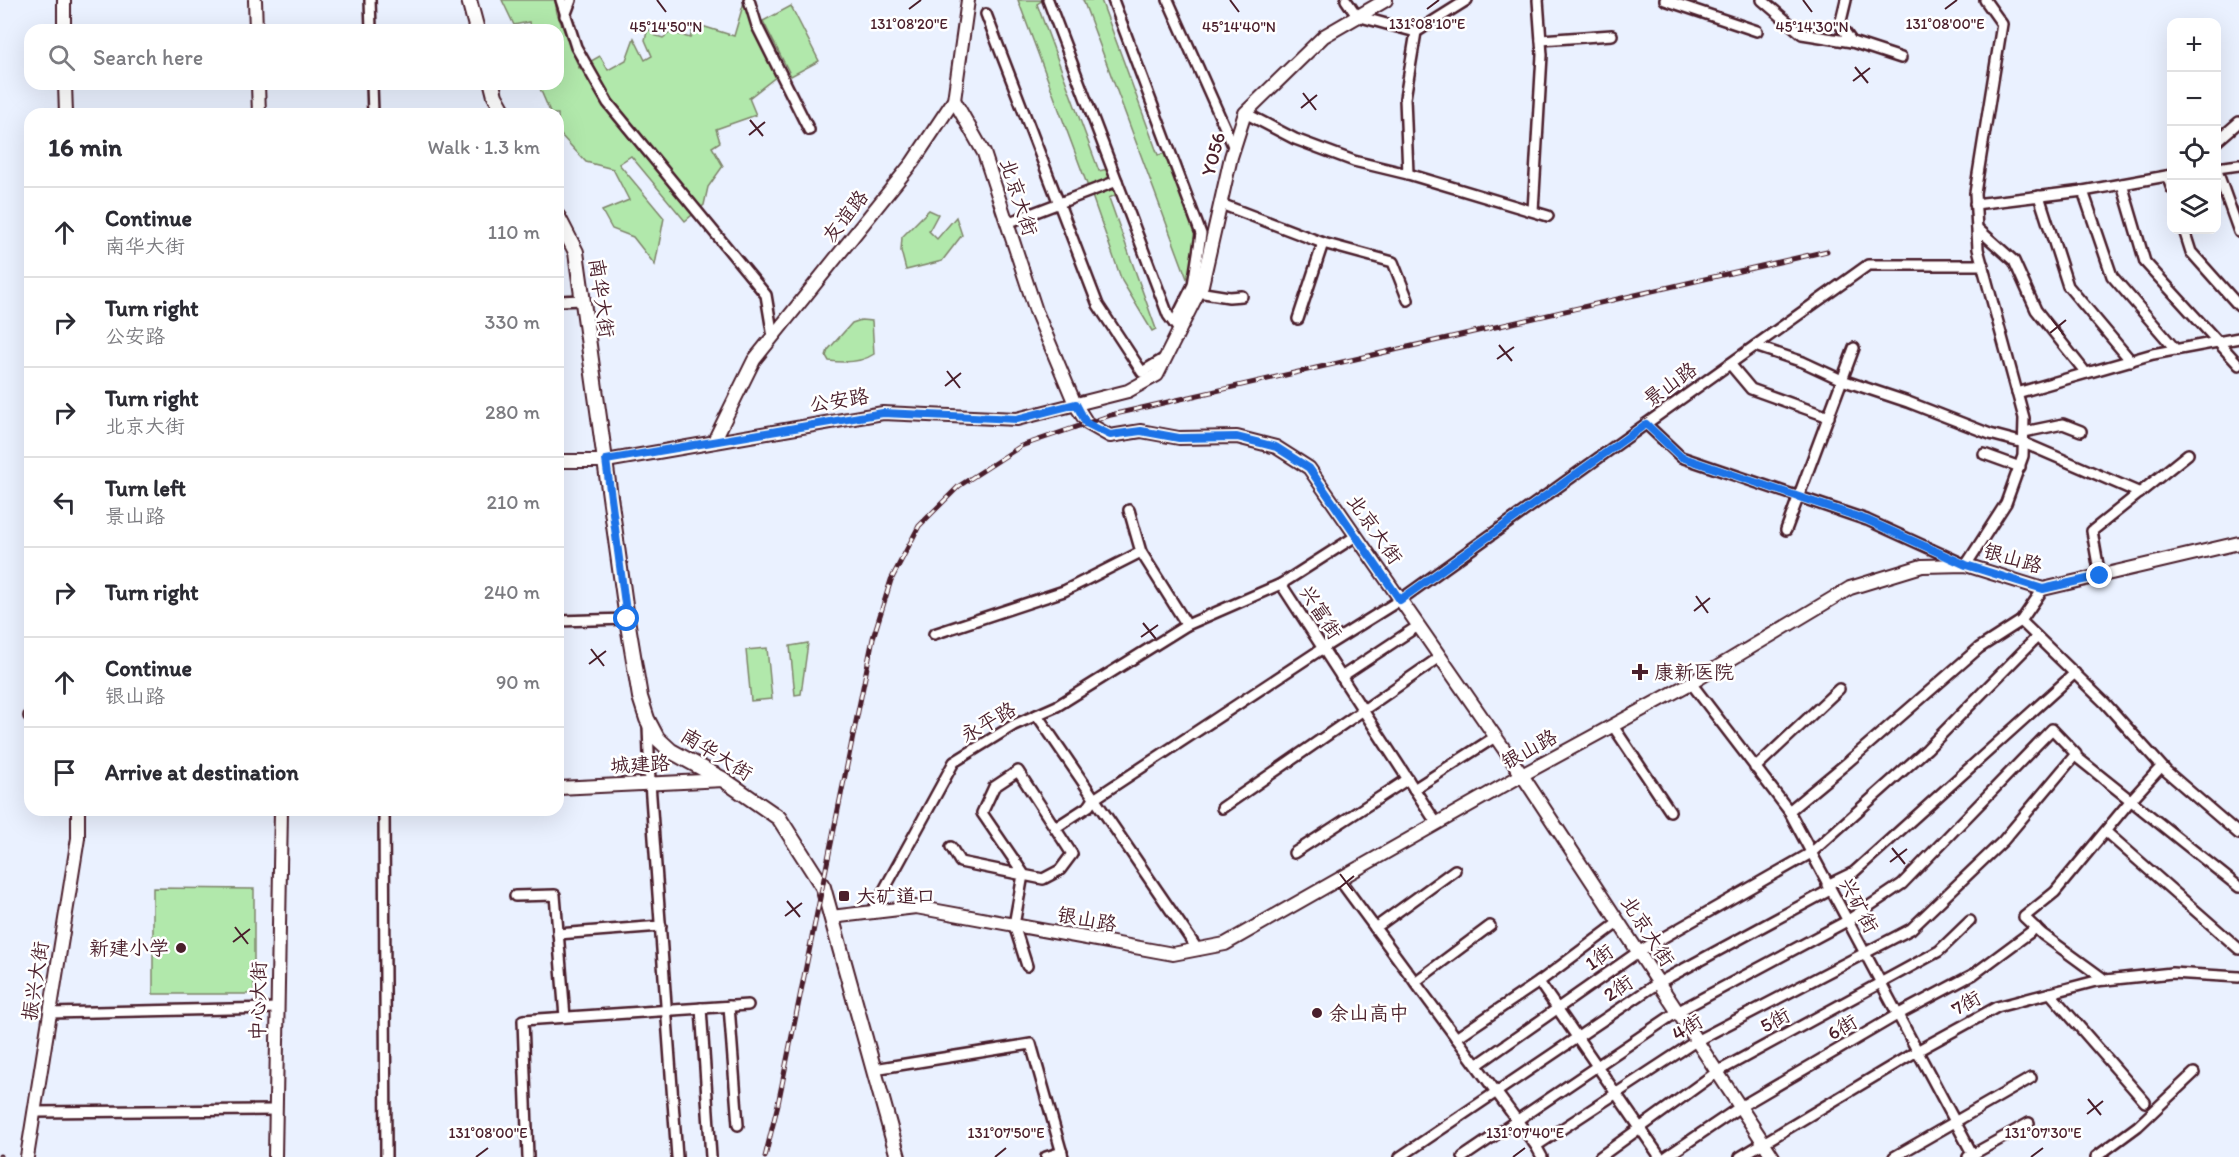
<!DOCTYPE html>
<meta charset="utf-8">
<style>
:root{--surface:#fff;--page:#f2f2f3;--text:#2b2b33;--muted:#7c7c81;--line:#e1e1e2}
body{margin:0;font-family:Itim,"LXGW WenKai TC",sans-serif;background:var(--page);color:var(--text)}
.controls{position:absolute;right:18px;top:18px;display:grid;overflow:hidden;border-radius:12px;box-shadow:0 6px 24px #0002}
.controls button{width:54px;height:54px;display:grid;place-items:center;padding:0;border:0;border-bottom:2px solid var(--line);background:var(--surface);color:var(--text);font:30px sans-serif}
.stop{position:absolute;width:18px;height:18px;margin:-14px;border:4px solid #1a73e8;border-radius:50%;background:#fff}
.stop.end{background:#1a73e8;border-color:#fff;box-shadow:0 2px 6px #0008}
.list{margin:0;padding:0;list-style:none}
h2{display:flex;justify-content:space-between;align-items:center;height:78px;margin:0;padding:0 24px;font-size:26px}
h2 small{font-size:20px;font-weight:400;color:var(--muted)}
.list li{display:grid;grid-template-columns:39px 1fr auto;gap:18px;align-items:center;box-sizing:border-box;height:90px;padding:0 24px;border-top:2px solid var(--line)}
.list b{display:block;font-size:22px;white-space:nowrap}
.list p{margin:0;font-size:20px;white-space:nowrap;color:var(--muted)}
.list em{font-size:20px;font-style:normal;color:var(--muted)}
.icon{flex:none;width:33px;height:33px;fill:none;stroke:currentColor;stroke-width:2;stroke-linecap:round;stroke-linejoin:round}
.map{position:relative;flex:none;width:2239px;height:1157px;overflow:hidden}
.search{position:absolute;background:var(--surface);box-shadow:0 6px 24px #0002;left:24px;top:24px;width:540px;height:66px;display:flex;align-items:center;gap:15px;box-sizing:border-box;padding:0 21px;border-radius:18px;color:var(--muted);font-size:22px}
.panel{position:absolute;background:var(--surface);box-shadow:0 6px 24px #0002;left:24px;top:108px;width:540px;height:708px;border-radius:18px}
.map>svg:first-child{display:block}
.green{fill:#b1e8ab;stroke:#7e846b;stroke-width:1.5}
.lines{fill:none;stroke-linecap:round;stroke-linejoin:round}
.minor-casing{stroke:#4a1f2b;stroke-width:14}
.tertiary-casing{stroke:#4a1f2b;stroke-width:16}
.secondary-casing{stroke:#4a1f2b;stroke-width:18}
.minor{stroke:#fff;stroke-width:9}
.tertiary{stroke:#fff;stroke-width:12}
.secondary{stroke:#fff;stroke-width:14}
.rail-casing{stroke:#4a1f2b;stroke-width:5}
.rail{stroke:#fff;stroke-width:3;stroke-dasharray:9;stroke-linecap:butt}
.route{stroke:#1a73e8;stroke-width:8}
.ticks{fill:none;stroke:#4a1f2b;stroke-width:2}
.poi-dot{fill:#4a1f2b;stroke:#fff;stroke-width:2}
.labels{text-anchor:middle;stroke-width:5;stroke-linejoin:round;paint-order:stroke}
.street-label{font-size:20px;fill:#4a1f2b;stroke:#fff}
.poi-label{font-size:20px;fill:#4a1f2b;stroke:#fff;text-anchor:start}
.ticks-label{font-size:15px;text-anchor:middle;fill:#4a1f2b;stroke:#fff;stroke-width:5;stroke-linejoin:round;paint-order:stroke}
</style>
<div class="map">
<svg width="2239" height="1157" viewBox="0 0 2239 1157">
<rect width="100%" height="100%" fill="#eaf1ff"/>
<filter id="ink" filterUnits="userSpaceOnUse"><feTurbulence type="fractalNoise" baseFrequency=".0167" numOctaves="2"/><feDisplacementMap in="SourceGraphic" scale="12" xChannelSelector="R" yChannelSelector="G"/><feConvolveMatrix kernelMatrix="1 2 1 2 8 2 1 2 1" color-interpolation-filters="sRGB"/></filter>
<g filter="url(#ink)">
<g class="green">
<path d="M502 0H555L557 13 579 68 600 56 608 70 626 60 634 38 645 60 652 56 645 40 648 28 654 35 663 38 671 32 690 38 693 29 701 31 702 26 734 36 744 2 777 76 749 98 756 115 716 129 720 142 712 147 723 166 708 187 704 205 685 221 631 156 619 164 664 218 655 265 633 237 612 229 602 211 629 200 613 169 586 162 559 133 558 114H551L538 84H558V30H531L529 22 514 25Z"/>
<path d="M1018 0H1043L1037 4 1099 171 1108 169 1110 175 1108 179 1088 187Z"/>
<path d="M1083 0H1101L1158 155 1167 153 1198 235 1189 284Z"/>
<path d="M791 6 819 61 791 76 763 21Z"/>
<path d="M1113 189 1118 194 1109 198 1156 329 1152 331 1122 281 1092 196Z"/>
<path d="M929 210 938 214 929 231 937 239 956 217 962 235 942 261 906 270 901 251 902 237Z"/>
<path d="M861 320 872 321 874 354C861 363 845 363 829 361L826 356 828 350 852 323Z"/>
<path d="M808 643 801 694 795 695 790 646Z"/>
<path d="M767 648 772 699 751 701 746 650Z"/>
<path d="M153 888 254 889V994H153Z"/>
</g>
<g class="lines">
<g class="minor-casing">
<g id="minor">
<path d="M370 0 371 30"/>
<path d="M561 0 576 47 608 103 766 295 773 337"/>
<path d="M749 0 757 26 809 130"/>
<path d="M1048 0 1168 315 1179 330"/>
<path d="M1113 0 1201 234 1193 285 1174 323"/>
<path d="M1168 0 1234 148"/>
<path d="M1346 0 1357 16 1416 32 1405 98 1408 174"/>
<path d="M1665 0 1757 31"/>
<path d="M1762 0 1802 34 1852 42 1840 25 1846 0"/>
<path d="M986 14 1098 305 1142 372 1165 358"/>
<path d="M565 16 571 0"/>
<path d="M1416 32 1467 0"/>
<path d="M1541 40 1612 35"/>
<path d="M1852 42 1901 58"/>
<path d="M372 84 373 114"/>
<path d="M1245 113 1295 139 1354 161 1408 174 1548 216"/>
<path d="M2216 142 2239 122"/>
<path d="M2216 166 2217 168 2239 165"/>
<path d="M2216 168 2239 232"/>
<path d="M2167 176 2172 189"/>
<path d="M2122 184 2145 262 2239 365"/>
<path d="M2083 191 2172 175"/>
<path d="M2039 196 2068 286 2131 361"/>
<path d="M1221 204 1323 243 1393 262 1408 300"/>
<path d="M1975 204 2083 191 2112 276 2176 350"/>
<path d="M1533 211 1542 55 1538 0"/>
<path d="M1007 223 1117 181"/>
<path d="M1977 228 2014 261 2036 310 2086 373"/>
<path d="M2184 230 2191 252 2239 306"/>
<path d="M1198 292 1229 297 1242 296"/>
<path d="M558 301 583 300"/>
<path d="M1298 319 1323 243"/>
<path d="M1755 346 1803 362 1842 380 1908 402 1990 434 2024 443 2140 493"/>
<path d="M1730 364 1751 389 1829 417"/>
<path d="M2017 393 2153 354 2239 338"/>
<path d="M1646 424 1681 457 1867 520 1966 565 2006 503 2023 456 2024 418 1978 249 1975 193 2002 24 1985 0"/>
<path d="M2024 432 2063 424 2081 431"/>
<path d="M1984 454 2020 467"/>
<path d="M1129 510 1141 552 1187 625 1281 584 1437 824"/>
<path d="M1786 530 1854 348"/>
<path d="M2100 576 2092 531 2188 454"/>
<path d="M1281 584 1356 536"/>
<path d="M2043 589 2021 621 2105 703 2166 771 2239 834"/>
<path d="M558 621 627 619"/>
<path d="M934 634 1064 591 1141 552"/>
<path d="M1341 677 1418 626"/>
<path d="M1691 683 1789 811 1974 1157"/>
<path d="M1037 715 1198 950"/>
<path d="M29 716H30"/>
<path d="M648 725 650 783 677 1157"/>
<path d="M1613 726 1670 811"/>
<path d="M2079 759 2239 887"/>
<path d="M1755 768 1839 689"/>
<path d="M1414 789 1495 737"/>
<path d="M1222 808 1440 657"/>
<path d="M384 810 386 1157"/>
<path d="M1789 811 1848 762 1979 648 2021 621"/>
<path d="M1055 828 1089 806 1094 799 1323 648 1400 600 1868 265H1983"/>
<path d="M2106 832 2239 949"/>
<path d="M951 847 960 862 1043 879 1060 870 1072 854 1018 771 994 787 982 813 1023 873V875L1014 925 1027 966"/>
<path d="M1294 853 1408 779"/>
<path d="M1339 879 1536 1146 1542 1157"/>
<path d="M1827 885 1854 872 2075 673"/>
<path d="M515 896 555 895 565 1017"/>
<path d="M872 912 954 762 1014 725 1057 706 1187 625"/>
<path d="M1375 928 1455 870"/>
<path d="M558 934 661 926"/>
<path d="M2105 980 2042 934 2024 917 2055 892 2131 800 2161 767"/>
<path d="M1415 982 1490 926"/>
<path d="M1539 982 1660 1157"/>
<path d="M2050 993 2145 1102"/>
<path d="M729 1006 738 1125"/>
<path d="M701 1008 711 1157"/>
<path d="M50 1013 278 1008"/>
<path d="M1456 1038 1539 982 1619 922"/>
<path d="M1477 1065 1638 952 1811 853 1927 749 2037 637"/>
<path d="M874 1069 1031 1044 1063 1157"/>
<path d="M34 1112 276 1110"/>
<path d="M528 1157 523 1020 748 1005"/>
<path d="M1046 1157 1062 1152"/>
<path d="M1400 1157 1658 983 1830 890"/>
<path d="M1463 1157 1677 1012 1847 921 1902 884 2052 729 2076 754 2003 841 1911 929 1696 1041 1536 1146"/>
<path d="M1600 1157 1717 1072 1939 951 1970 921"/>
<path d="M1666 1157 1740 1107 1897 1015 1974 974 2036 928"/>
<path d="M1740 1157 1917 1051 1997 1007 2096 981 2172 973 2239 977"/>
<path d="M1894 1157 2031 1078"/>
<path d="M1968 1157 2029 1123"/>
<path d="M2096 1157 2138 1126 2194 1073"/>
</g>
</g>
<g class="tertiary-casing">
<g id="tertiary">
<path d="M64 0V30"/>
<path d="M255 0 256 30"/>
<path d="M65 84 66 114"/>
<path d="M258 84 259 114"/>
<path d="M954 100 984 153 1036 311 1075 404 1087 423 1110 436 1141 431 1179 438 1237 437 1276 447 1309 468 1522 775 1773 1157"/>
<path d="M714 441 754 360 912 163 954 100 968 0"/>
<path d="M558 461H606L883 413 1017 419 1128 391 1157 375 1202 285 1231 157 1245 113 1324 36 1386 0"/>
<path d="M558 788 724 780"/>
<path d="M831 917 916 907 1173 954 1225 944 1522 775 1691 683 1850 588 1922 566 1966 565 2043 589 2239 543"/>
<path d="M27 1157 78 838V810"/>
<path d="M275 1157 281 810"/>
</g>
</g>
<g class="secondary-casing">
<g id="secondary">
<path d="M469 0 477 30"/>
<path d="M492 84 495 96 505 114"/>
<path d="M558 217 576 252 627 619 640 697 647 719 657 738 671 751 724 780 779 818 823 887 898 1157"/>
</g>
</g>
<use href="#minor" class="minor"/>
<use href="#tertiary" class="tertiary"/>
<use href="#secondary" class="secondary"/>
<g class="rail-casing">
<g id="rail">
<path d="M0 1156V1157"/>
<path d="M765 1157 778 1104 873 638 891 580 919 526 959 486 1021 446 1111 415 1827 251"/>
</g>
</g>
<use href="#rail" class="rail"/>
</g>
</g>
<g class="lines" filter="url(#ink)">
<path class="route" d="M627 619 606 460 883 413 1017 419 1076 404 1086 423 1110 435 1141 431 1179 438 1237 437 1276 447 1309 468 1400 600 1646 424 1681 457 1867 520 1966 565 2043 589 2100 576"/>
</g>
<path class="ticks" d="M657 0 666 12M1230 0 1239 12M1803 0 1812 12M909 9 921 0M1427 9 1439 0M1945 9 1957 0M1855 67 1868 83M1853 81 1870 68M1303 93 1316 110M1301 108 1317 95M750 120 763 136M749 135 765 122M2051 318 2064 335M2050 333 2066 320M1499 345 1512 361M1497 359 1514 347M947 371 960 388M945 386 961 373M1696 596 1708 613M1694 611 1710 598M1143 623 1156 639M1141 637 1158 625M591 649 604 666M589 664 606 651M1892 848 1905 864M1890 862 1907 849M1340 874 1353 891M1338 889 1354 876M787 901 800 917M785 916 802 903M235 927 248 944M233 942 250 929M2088 1099 2101 1115M2087 1114 2103 1101M476 1157 488 1148M995 1157 1006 1148M1513 1157 1525 1148M2031 1157 2043 1148"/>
<g class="poi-dot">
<path d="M1637 663h6v6h6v6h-6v6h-6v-6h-6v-6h6z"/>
<rect x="838" y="890" width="12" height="12" rx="3"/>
<circle cx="181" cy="948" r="6"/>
<circle cx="1317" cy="1013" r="6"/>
</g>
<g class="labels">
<g class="street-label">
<text transform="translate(1213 154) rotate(-75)" y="7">Y056</text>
<text transform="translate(1019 197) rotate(72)" y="7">北京大街</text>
<text transform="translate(845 216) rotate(-52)" y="7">友谊路</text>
<text transform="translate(602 298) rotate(82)" y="7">南华大街</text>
<text transform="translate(1670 384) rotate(-36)" y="7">景山路</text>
<text transform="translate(839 400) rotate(-9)" y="7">公安路</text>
<text transform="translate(1375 529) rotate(55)" y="7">北京大街</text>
<text transform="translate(2013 558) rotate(16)" y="7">银山路</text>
<text transform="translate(1321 612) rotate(57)" y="7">兴富街</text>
<text transform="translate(988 722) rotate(-30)" y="7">永平路</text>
<text transform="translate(1529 749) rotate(-29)" y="7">银山路</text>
<text transform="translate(717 754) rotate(32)" y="7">南华大街</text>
<text transform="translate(640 764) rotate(-3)" y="7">城建路</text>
<text transform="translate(1859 905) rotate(62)" y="7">兴矿街</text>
<text transform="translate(1087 919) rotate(10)" y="7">银山路</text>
<text transform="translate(1648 931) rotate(57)" y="7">北京大街</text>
<text transform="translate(1599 957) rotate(-35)" y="7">1街</text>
<text transform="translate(35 981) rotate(-81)" y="7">振兴大街</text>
<text transform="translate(1618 988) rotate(-34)" y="7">2街</text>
<text transform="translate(258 1001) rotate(-89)" y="7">中心大街</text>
<text transform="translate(1966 1003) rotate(-29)" y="7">7街</text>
<text transform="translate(1775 1020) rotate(-28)" y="7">5街</text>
<text transform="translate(1687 1027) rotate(-31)" y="7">4街</text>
<text transform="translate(1842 1027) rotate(-30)" y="7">6街</text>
</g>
<g class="poi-label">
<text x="1654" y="679">康新医院</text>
<text x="856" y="903">大矿道口</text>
<text x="169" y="955" text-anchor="end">新建小学</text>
<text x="1329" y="1020">余山高中</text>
</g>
</g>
<g class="ticks-label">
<text x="909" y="29">131°08'20"E</text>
<text x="1427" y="29">131°08'10"E</text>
<text x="1945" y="29">131°08'00"E</text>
<text x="666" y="32">45°14'50"N</text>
<text x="1239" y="32">45°14'40"N</text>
<text x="1812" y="32">45°14'30"N</text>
<text x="488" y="1138">131°08'00"E</text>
<text x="1006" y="1138">131°07'50"E</text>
<text x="1525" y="1138">131°07'40"E</text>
<text x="2043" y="1138">131°07'30"E</text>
</g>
</svg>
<div class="controls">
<button>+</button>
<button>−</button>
<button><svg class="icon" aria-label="locate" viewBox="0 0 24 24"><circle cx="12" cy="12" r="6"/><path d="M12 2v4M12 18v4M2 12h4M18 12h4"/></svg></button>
<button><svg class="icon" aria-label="layers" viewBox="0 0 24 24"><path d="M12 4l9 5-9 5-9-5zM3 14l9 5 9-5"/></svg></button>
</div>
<div class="stop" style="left:627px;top:619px"></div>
<div class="stop end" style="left:2100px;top:576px"></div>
<div class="search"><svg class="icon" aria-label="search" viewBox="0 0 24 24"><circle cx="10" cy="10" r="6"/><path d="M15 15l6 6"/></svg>Search here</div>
<section class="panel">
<h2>16 min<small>Walk · 1.3 km</small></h2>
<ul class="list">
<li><svg class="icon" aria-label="ahead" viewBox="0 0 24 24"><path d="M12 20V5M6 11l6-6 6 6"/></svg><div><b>Continue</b><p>南华大街</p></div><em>110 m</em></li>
<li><svg class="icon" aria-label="right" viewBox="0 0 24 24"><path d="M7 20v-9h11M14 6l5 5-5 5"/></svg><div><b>Turn right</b><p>公安路</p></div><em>330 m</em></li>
<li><svg class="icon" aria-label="right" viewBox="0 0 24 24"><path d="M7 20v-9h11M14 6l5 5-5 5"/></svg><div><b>Turn right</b><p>北京大街</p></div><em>280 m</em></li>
<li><svg class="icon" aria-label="left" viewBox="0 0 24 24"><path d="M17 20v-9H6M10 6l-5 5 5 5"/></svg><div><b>Turn left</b><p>景山路</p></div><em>210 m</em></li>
<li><svg class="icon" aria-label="right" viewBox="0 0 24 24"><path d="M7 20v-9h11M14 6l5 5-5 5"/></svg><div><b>Turn right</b></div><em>240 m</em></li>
<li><svg class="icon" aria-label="ahead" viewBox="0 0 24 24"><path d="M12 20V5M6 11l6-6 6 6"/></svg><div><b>Continue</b><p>银山路</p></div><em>90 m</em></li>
<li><svg class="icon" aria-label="arrive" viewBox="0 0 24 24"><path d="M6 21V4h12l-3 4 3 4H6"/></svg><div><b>Arrive at destination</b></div></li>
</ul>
</section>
</div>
